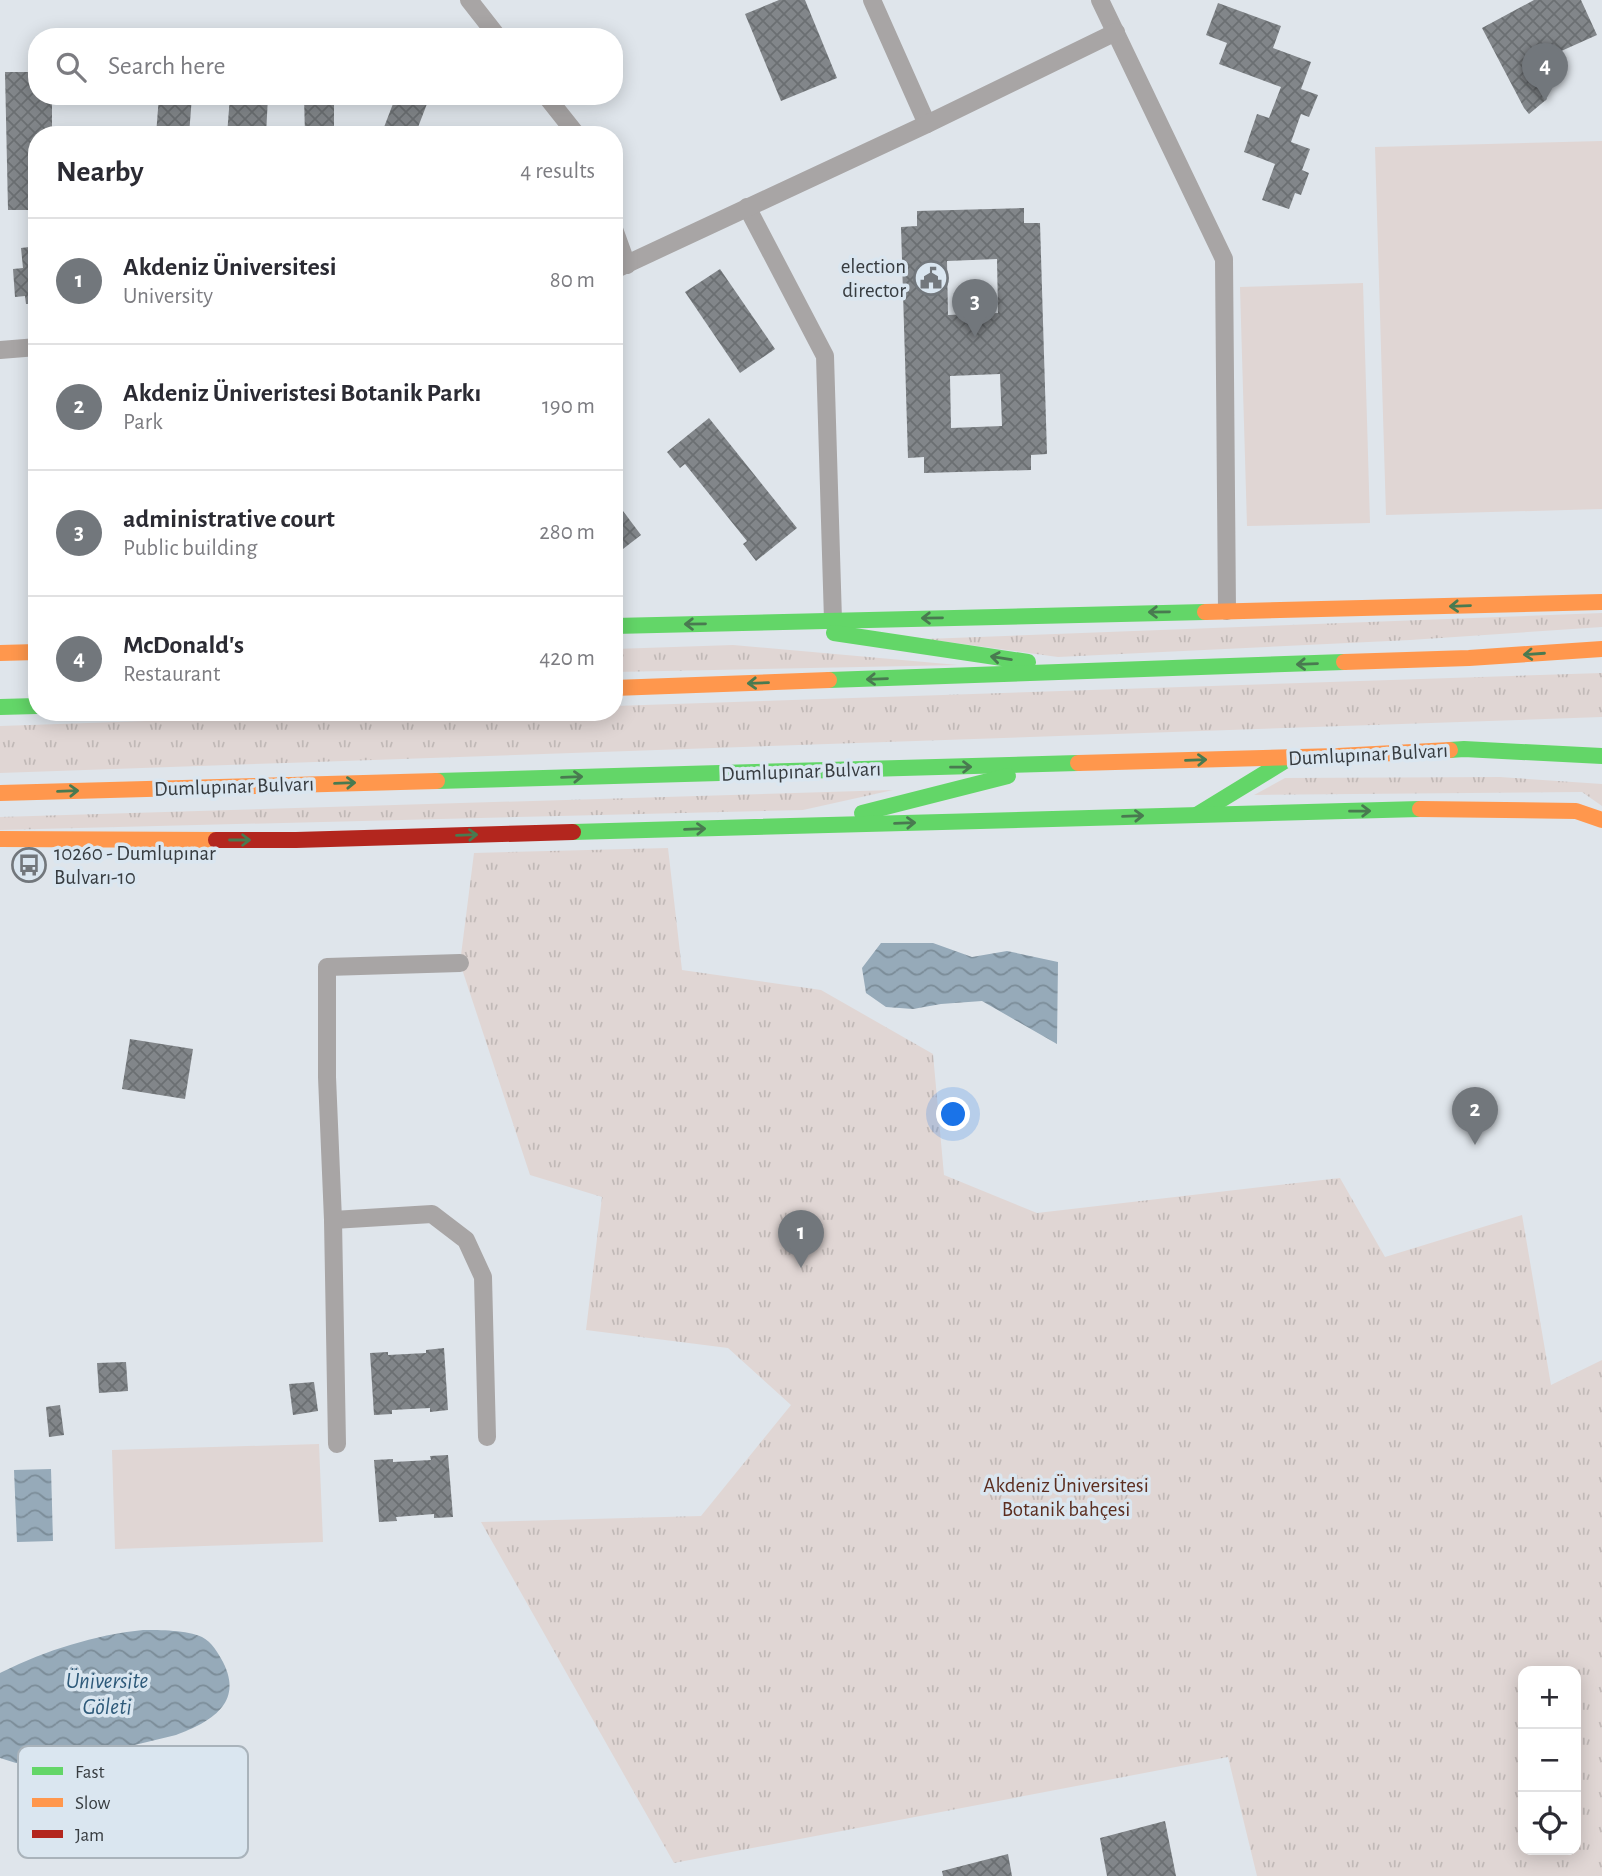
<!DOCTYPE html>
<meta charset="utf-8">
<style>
:root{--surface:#fff;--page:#f2f2f3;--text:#2b2b33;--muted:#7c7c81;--line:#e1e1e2;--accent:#72777c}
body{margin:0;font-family:"Alegreya Sans",sans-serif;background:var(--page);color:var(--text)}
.controls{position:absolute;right:21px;bottom:21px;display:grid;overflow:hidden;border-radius:14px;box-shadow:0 4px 18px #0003}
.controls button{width:63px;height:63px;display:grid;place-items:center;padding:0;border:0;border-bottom:2px solid var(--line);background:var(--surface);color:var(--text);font:35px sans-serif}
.you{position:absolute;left:954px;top:1115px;width:24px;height:24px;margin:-18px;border:5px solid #fff;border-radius:50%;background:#1a73e8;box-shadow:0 0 0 10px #1a73e833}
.badge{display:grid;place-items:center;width:46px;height:46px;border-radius:50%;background:var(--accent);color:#fff;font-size:23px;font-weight:700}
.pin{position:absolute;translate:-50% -58px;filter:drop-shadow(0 2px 4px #0008)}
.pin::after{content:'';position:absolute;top:37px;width:24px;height:21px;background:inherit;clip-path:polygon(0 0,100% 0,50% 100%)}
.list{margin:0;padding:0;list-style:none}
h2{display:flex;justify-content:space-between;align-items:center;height:91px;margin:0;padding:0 28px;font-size:30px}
h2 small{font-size:23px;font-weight:400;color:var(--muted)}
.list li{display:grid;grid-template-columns:46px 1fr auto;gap:21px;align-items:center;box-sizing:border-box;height:126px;padding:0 28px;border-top:2px solid var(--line)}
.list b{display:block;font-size:26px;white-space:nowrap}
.list p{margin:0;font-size:23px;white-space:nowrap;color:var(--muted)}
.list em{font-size:23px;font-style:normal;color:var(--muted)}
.icon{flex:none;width:38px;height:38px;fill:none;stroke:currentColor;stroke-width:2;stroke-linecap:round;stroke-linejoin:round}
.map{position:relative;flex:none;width:1602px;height:1876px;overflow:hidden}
.search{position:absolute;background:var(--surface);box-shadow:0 4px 18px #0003;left:28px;top:28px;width:595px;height:77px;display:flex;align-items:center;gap:18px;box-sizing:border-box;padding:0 24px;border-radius:28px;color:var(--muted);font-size:26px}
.panel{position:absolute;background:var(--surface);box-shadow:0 4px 18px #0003;left:28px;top:126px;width:595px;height:595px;border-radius:28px}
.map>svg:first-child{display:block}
.grass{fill:url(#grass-tufts);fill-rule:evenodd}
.pitch{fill:#e0d6d4}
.water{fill:url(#water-waves)}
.building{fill:url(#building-cross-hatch);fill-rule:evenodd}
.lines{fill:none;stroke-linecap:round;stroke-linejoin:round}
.street{stroke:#a8a5a5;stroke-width:18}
.fast{stroke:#63d668;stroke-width:16}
.slow{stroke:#ff974d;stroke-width:16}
.jam{stroke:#b3261e;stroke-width:16}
.oneway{stroke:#497a50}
.labels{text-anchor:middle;stroke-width:7;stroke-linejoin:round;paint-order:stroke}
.poi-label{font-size:21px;fill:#373c40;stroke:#dae6f0;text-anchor:end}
.street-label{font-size:21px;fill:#373c40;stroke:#dae6f0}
.park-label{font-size:21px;fill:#5c2e20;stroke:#dae6f0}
.water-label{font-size:23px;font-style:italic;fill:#2d5979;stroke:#dae6f0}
.key{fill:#dae6f0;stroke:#a9b3bb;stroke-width:2}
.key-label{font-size:19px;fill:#373c40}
</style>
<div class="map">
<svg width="1602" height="1876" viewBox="0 0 1602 1876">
<defs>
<pattern id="grass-tufts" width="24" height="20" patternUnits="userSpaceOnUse" patternTransform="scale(1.75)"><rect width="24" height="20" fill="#e0d6d4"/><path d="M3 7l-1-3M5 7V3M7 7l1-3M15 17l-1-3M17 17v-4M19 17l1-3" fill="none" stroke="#c1b9b7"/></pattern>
<pattern id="water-waves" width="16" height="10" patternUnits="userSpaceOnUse" patternTransform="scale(1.75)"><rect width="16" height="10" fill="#96aab9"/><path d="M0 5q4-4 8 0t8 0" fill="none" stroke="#7b8c98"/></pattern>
<pattern id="building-cross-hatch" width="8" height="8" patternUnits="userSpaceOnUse" patternTransform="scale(1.75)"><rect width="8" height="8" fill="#82868a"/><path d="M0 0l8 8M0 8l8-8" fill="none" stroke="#6b6f72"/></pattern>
</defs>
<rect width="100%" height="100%" fill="#dfe5eb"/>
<g class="grass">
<path d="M1602 613V627L1410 640 1058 657 926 639Z"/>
<path d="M733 645 958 665 614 672V649Z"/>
<path d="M1602 673V717L0 773V726L412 712H614V706Z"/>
<path d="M1500 777 1602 784V806L1582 792 1254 795 1285 778Z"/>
<path d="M893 790 803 810 0 830V817Z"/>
<path d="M668 848 682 970 821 990 933 1054 944 1175 1037 1213 1340 1178 1385 1257 1522 1215 1551 1385 1602 1360V1876H1257L1228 1757 674 1863 481 1522 701 1516 791 1405 728 1348 586 1330 602 1197 530 1175 460 963 474 853ZM1523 1671H1576V1850H1523Z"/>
</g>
<g class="pitch">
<path d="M1602 141V509L1386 515 1375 147Z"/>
<path d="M1363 283 1370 523 1247 526 1240 287Z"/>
<path d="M319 1444 323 1542 115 1549 112 1450Z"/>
</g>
<g class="water">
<path d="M881 943H933L972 957 1007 951 1058 962 1057 1044 982 1001 941 1004 913 1009 886 1007 866 993 862 968Z"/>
<path d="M51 1469 53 1541 17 1542 14 1470Z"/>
<path d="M143 1630C160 1630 187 1630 202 1637 212 1642 218 1653 223 1662 244 1703 211 1722 176 1735L52 1765 16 1763 0 1758V1673L2 1672C47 1650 94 1635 143 1630Z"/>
</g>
<g class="building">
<path d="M779 0H805L837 78 781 101 745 14Z"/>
<path d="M1534 0H1581L1597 35 1530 65 1534 73 1528 76 1547 99 1529 114 1524 108 1482 28Z"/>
<path d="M1218 3 1281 26 1273 48 1311 62 1301 89 1318 95 1309 117 1301 114 1291 142 1310 149 1302 170 1309 173 1301 195 1295 193 1289 209 1262 200 1275 164 1244 152 1257 114 1269 118 1281 87 1219 64 1227 43 1206 35Z"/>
<path d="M5 72H37V96H52V135H37V210H8Z"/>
<path d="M159 96H192L189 135H156Z"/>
<path d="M230 96H268L266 135H227Z"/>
<path d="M304 96H334V135H305Z"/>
<path d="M396 96H430L415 135H381Z"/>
<path d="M1024 208V223H1040L1047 454 1031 455V470L924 473V457L908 458 901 227 917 226V211ZM997 259 998 313 948 315 947 261ZM1000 374 1002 426 951 428 950 376Z"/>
<path d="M37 246V304H26L25 296 15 297 13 269 23 268 21 248Z"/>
<path d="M720 269 775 349 740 373 685 292Z"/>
<path d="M709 418 797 528 756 561 743 544 747 541 685 464 680 468 667 452Z"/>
<path d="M614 499 641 535 614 556Z"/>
<path d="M130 1039 193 1049 185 1099 122 1089Z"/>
<path d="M444 1348 448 1410 430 1412V1408L392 1410V1414L374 1415 370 1353 388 1352V1355L426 1353V1350Z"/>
<path d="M126 1362 128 1391 99 1393 97 1363Z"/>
<path d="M314 1382 318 1411 293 1415 289 1384Z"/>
<path d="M60 1405 64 1435 49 1437 46 1407Z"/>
<path d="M448 1455 453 1517 434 1518V1514L396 1517 397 1521 379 1522 374 1460 393 1459V1462L431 1460 430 1456Z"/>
<path d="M1165 1821 1176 1876H1107L1100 1838Z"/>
<path d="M1008 1854 1012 1876H943L942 1871Z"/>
</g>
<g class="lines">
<g class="street">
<path d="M469 0 498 37"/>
<path d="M872 0 927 124"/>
<path d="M1100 0 1224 259 1227 611"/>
<path d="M546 96 577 135"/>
<path d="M747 207 825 356 833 620"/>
<path d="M614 229 627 265"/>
<path d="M614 270 927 124 1116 32"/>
<path d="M0 350 37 347"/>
<path d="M333 1220 432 1214 466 1240 483 1277 487 1437"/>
<path d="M337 1444 333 1220 327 1077V967L460 963"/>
</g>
<g class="fast">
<path d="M614 626 1205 612"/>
<path d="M834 633 1028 662"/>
<path d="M829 680 1344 662"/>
<path d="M0 707 37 706"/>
<path d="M1450 750 1464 749 1602 756"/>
<path d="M437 781 1078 763"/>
<path d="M862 813 1008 776"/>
<path d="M1198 814 1288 759"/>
<path d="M573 832 1420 809"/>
</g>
<g class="slow">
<path d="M1205 612 1602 602"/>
<path d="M0 653 37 652"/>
<path d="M1344 662 1469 658 1602 649"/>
<path d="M614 688 829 680"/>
<path d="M1078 763 1338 756 1450 750"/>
<path d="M0 793 437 781"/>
<path d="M1420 809 1576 811 1602 820"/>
<path d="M0 839 216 840"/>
</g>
<path class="jam" d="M216 840H296L573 832"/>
</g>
<defs><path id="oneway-shaft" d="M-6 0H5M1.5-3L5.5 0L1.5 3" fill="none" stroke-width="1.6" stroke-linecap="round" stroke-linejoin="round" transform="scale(1.75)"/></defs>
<g class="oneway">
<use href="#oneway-shaft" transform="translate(1460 606) rotate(178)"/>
<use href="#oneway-shaft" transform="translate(1159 612) rotate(179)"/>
<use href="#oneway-shaft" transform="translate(932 618) rotate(179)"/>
<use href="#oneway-shaft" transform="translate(695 624) rotate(179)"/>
<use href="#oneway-shaft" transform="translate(1534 654) rotate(176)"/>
<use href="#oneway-shaft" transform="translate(1001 658) rotate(-171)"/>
<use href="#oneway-shaft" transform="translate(1307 664) rotate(178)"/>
<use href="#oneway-shaft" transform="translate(877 679) rotate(178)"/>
<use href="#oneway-shaft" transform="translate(758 683) rotate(178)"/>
<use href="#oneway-shaft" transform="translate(1196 760) rotate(-2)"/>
<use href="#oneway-shaft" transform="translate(961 767) rotate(-1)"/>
<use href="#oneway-shaft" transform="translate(572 777) rotate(-2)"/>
<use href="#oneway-shaft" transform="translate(345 783) rotate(-2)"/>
<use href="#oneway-shaft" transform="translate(68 791) rotate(-2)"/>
<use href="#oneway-shaft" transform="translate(1360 811) rotate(-1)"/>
<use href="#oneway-shaft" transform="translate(1133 816) rotate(-2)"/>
<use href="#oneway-shaft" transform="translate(905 823) rotate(-2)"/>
<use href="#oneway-shaft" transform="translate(695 829) rotate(-2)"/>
<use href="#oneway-shaft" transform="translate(467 835) rotate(-2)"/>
<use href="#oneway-shaft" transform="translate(240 840)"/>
</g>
<defs>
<g id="civic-ring" transform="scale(1.75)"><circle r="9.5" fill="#dae6f0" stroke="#72777c" stroke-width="1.5"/><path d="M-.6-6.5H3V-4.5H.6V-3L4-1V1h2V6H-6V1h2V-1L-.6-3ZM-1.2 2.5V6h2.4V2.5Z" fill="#72777c"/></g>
<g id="bus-ring" transform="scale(1.75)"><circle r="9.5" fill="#dae6f0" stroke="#72777c" stroke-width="1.5"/><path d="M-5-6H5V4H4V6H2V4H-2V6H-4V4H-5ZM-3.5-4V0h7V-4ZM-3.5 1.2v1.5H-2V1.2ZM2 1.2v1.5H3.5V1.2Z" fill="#72777c"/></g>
</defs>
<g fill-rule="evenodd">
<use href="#civic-ring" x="931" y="278"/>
<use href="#bus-ring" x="29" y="865"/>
</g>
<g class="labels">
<g class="poi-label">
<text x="906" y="273">election<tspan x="906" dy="24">director</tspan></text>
<text x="54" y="860" text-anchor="start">10260 - Dumlupınar<tspan x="54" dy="24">Bulvarı-10</tspan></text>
</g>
<g class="street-label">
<text transform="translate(1368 754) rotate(-3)" y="7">Dumlupınar Bulvarı</text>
<text transform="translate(801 771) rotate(-2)" y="7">Dumlupınar Bulvarı</text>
<text transform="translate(234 786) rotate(-2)" y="7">Dumlupınar Bulvarı</text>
</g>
<g class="park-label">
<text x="1066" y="1492">Akdeniz Üniversitesi<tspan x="1066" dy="24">Botanik bahçesi</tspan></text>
</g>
<g class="water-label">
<text x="107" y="1688">Üniversite<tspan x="107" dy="26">Göleti</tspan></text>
</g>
</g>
<rect x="18" y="1746" width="230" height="112" rx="10" class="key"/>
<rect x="32" y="1767" width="31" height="8" fill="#63d668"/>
<rect x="32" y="1798" width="31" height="9" fill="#ff974d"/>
<rect x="32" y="1830" width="31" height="8" fill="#b3261e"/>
<g class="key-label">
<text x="75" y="1778">Fast</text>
<text x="75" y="1809">Slow</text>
<text x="75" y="1841">Jam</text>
</g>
</svg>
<div class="controls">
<button>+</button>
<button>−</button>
<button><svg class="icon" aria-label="locate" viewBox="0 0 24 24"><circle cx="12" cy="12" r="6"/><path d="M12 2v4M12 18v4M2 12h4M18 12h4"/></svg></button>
</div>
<div class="you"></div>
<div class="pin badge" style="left:801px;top:1268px">1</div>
<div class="pin badge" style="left:1475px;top:1145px">2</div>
<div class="pin badge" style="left:975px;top:337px">3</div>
<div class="pin badge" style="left:1545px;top:101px">4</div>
<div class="search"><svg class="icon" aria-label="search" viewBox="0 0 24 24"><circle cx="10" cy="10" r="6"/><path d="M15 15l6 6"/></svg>Search here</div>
<section class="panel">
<h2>Nearby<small>4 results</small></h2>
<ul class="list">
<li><span class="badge">1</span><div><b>Akdeniz Üniversitesi</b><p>University</p></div><em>80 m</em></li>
<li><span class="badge">2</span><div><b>Akdeniz Üniveristesi Botanik Parkı</b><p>Park</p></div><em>190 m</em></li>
<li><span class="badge">3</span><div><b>administrative court</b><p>Public building</p></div><em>280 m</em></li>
<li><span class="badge">4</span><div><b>McDonald's</b><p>Restaurant</p></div><em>420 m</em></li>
</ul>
</section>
</div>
